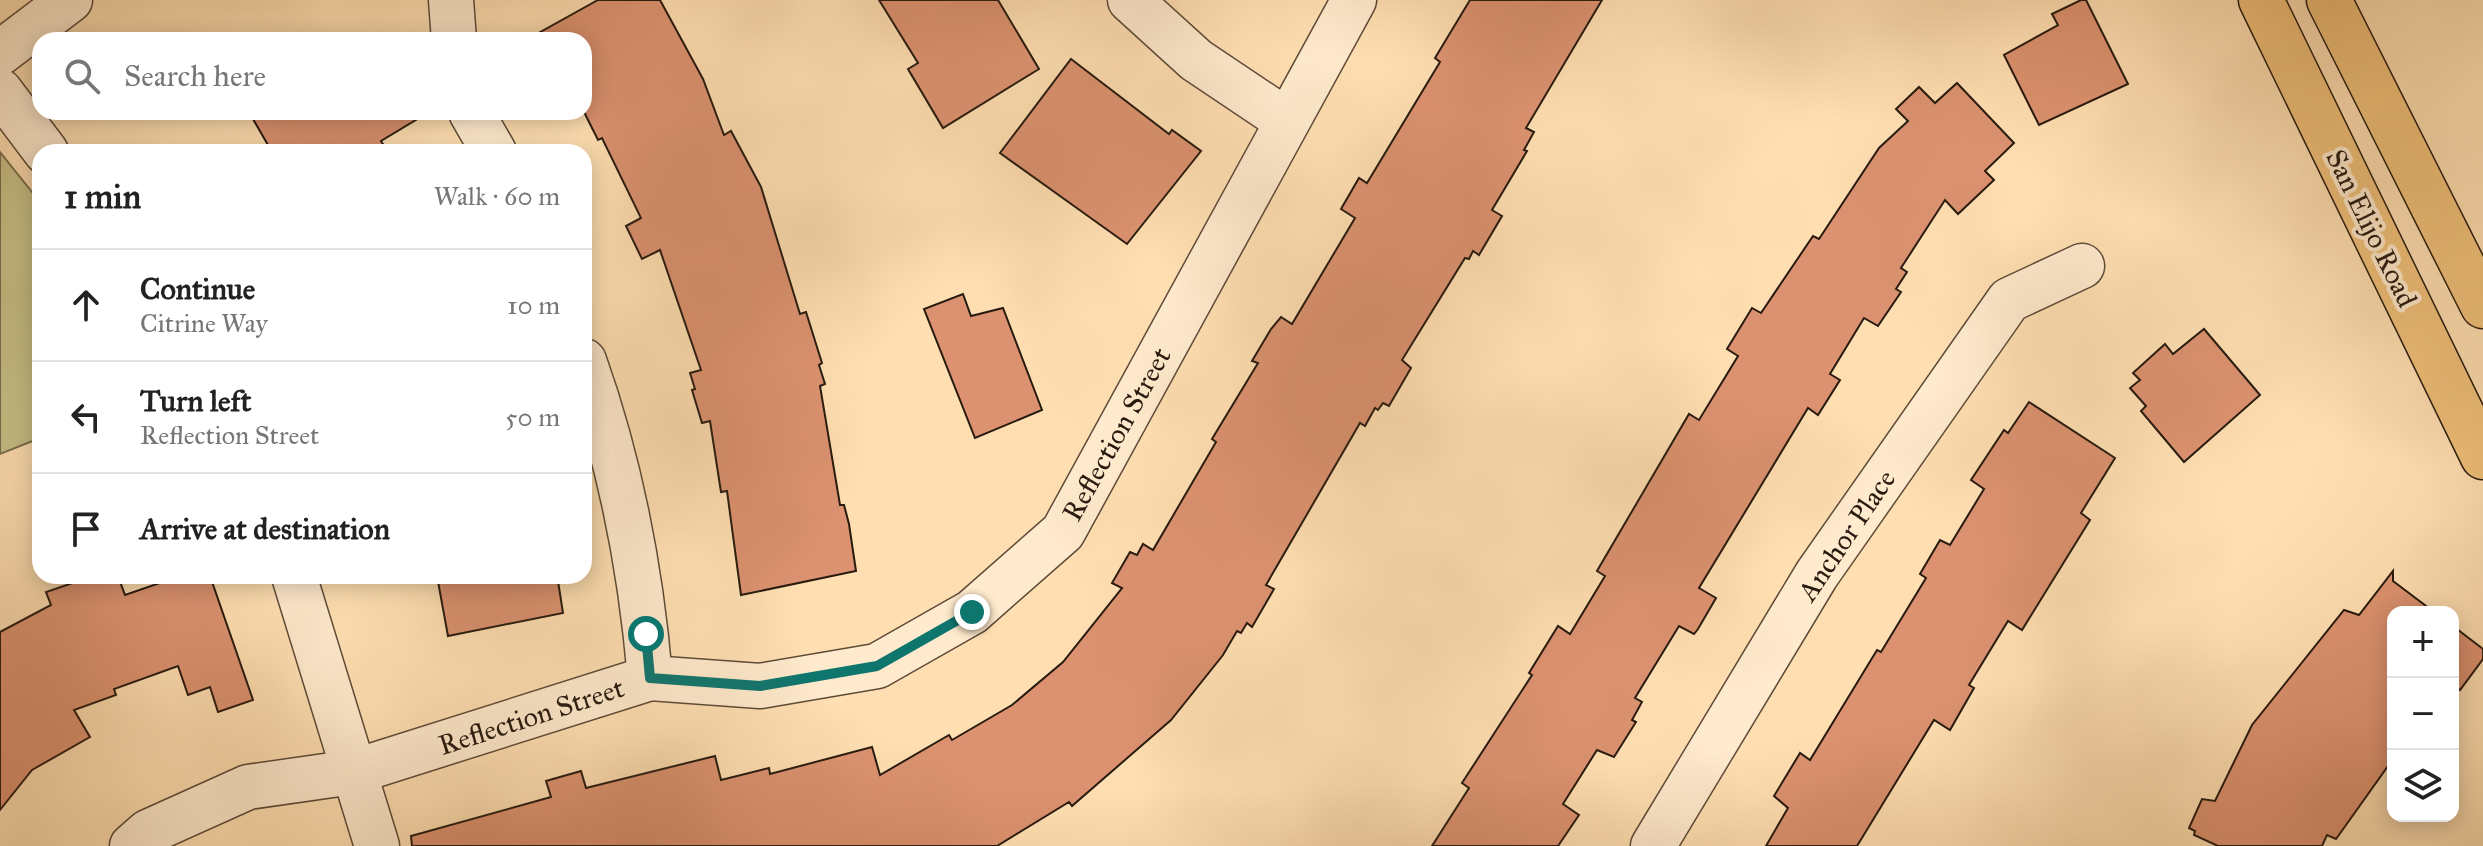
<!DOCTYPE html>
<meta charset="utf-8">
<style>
:root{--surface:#fff;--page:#f6f6f6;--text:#222;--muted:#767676;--line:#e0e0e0}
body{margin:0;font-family:"IM FELL Great Primer",serif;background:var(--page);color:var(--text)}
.controls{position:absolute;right:24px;bottom:24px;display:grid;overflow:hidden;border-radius:16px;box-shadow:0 4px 20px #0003}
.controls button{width:72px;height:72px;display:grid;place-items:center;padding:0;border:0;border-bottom:2px solid var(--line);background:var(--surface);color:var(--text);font:40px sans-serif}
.stop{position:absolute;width:24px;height:24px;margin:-18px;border:6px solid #0f766e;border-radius:50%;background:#fff}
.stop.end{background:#0f766e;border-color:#fff;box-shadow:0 2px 8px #0008}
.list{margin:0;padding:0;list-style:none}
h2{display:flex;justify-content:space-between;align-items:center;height:104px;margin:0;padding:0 32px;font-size:34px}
h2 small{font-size:26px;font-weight:400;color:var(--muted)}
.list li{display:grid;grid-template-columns:52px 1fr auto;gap:24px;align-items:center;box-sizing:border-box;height:112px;padding:0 32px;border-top:2px solid var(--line)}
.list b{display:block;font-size:30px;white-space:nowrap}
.list p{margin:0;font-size:26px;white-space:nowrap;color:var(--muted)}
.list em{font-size:26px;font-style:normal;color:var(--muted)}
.icon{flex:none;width:44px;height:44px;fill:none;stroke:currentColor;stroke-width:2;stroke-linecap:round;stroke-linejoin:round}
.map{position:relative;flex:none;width:2483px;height:846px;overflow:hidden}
.search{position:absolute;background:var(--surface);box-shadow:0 4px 20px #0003;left:32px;top:32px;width:560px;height:88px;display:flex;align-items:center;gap:20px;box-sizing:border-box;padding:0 28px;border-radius:24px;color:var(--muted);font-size:30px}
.panel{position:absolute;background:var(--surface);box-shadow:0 4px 20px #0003;left:32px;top:144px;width:560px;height:440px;border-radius:24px}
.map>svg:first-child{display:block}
.green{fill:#c7c087;stroke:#776d4b;stroke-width:2}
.building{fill:#dc9270;stroke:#271a0f;stroke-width:2}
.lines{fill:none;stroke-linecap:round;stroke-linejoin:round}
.minor-casing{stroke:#5d4b38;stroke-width:47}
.major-casing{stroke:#271a0f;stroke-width:47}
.minor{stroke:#ffeacd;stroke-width:44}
.major{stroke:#f0c079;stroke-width:44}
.route{stroke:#0f766e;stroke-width:10}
.labels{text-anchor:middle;stroke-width:8;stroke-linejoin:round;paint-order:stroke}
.street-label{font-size:28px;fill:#271a0f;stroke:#ffeacd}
</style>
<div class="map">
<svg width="2483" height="846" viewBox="0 0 2483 846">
<rect width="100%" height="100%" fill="#ffdfb2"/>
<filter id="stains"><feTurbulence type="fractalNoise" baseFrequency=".0025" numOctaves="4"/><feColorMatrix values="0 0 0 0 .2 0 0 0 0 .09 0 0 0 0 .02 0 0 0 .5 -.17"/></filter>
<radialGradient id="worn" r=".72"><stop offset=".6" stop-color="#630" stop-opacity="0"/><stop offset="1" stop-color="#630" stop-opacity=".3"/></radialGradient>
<path class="green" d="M0 152 40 202V438L0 454Z"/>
<g class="building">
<path d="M598 0H660L703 79 724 135 731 131 761 187 800 314 806 312 822 363 819 365 825 384 820 386 840 505H844L849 524 856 571 741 595 727 491 721 492 710 421 702 423 692 390 695 389 690 373 701 370 660 250 642 259 626 226 641 218 602 138 598 140 584 112V40H526Z"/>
<path d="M879 0H998L1039 69 943 128 908 69 918 63Z"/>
<path d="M1470 0H1602L1526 128 1534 132 1524 150 1527 151 1492 210 1502 216 1479 255 1473 251 1469 259 1465 258 1402 360 1411 368 1389 406 1383 403 1378 410 1375 408 1365 426 1360 423 1266 585 1274 589 1252 627 1247 623 1241 633 1237 631 1223 655 1171 720 1072 806 1069 802 997 846H412L411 836 551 797 546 781 581 771 586 788 715 756 721 780 769 768 770 774 872 747 880 775 949 735 952 740 1012 705 1063 662 1122 588 1112 583 1130 552 1137 555 1143 544 1153 550 1216 442 1212 439 1258 363 1252 361 1271 329 1281 317 1292 324 1355 218 1341 209 1359 178 1367 183 1440 62 1435 58Z"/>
<path d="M2081 0H2086L2128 84 2039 125 2004 55 2058 25 2052 14Z"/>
<path d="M1071 59 1169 134 1172 130 1201 151 1127 244 1000 153Z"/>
<path d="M1957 83 2014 143 1985 171 1994 180 1958 214 1945 200 1901 268 1907 272 1896 289 1901 292 1878 326 1864 318 1830 374 1840 380 1818 415 1808 408 1699 588 1716 598 1698 629 1694 634 1679 626 1635 698 1642 702 1632 720 1636 722 1614 757 1597 750 1563 804 1579 815 1558 846H1432L1469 788 1462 783 1532 675 1529 673 1558 626 1570 634 1605 576 1597 571 1689 414 1699 420 1738 356 1727 349 1752 308 1761 313 1813 236 1819 239 1879 148 1908 121 1896 109 1919 87 1935 103Z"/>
<path d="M249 112H429L381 141 388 152H272Z"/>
<path d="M963 294 971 316 1003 308 1042 410 975 438 924 309Z"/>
<path d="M2204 329 2260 395 2184 462 2141 411 2146 406 2130 388 2140 380 2133 373 2165 344 2173 354Z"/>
<path d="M2029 402 2115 458 2081 513 2090 520 2022 630 2008 621 1969 685 1974 688 1950 730 1934 720 1857 846H1766L1788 808 1774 796 1800 753 1810 760 1877 650 1881 652 1926 578 1920 574 1940 540 1950 545 1984 489 1971 480 2004 430 2008 433Z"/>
<path d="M2393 571V581L2434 612H2393V759L2336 839 2327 835 2322 846H2218L2194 835 2195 831 2189 828 2202 799 2215 801 2252 725 2344 610 2359 615Z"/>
<path d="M93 576H118L125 595 177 577 178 582 194 576H210L253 700 218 712 210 687 188 695 178 666 114 689 116 695 74 710 90 737 32 770 0 810V632L51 605 46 592Z"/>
<path d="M437 576H552L553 582 558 581 563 613 448 636Z"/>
<path d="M2453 626 2483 649V659L2460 690 2453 685Z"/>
</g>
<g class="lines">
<g class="minor-casing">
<g id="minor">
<path d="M451 0 454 40"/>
<path d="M1130 0 1196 60 1287 121"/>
<path d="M0 53 70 0"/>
<path d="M0 91 46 152"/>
<path d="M471 112 494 152"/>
<path d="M584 361C620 462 641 571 650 678"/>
<path d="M294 576 377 846"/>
<path d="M132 846 148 832 248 787 353 772 650 678 760 686 877 666 972 612 1063 532 1354 0"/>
<path d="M1653 846 1817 574 2009 300 2082 266"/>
</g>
</g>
<g class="major-casing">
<g id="major">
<path d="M2261 0 2483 457"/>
<path d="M2329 0 2483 306"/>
</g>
</g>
<use href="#minor" class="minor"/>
<use href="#major" class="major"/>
</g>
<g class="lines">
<path class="route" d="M646 634 650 678 760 686 877 666 972 612"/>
</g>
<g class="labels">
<g class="street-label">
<text transform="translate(2372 228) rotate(64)" y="10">San Elijo Road</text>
<text transform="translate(1116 434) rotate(-61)" y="10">Reflection Street</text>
<text transform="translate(1846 535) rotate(-56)" y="10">Anchor Place</text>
<text transform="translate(531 716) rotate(-18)" y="10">Reflection Street</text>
</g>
</g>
<rect width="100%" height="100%" filter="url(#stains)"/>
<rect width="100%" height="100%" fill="url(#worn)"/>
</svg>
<div class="controls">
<button>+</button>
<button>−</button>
<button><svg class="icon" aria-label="layers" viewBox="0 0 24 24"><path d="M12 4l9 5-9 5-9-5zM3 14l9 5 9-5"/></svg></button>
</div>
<div class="stop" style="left:646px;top:634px"></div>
<div class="stop end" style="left:972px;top:612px"></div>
<div class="search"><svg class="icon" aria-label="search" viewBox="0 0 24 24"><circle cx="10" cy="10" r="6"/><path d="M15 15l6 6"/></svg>Search here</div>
<section class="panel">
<h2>1 min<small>Walk · 60 m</small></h2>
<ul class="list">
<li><svg class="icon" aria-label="ahead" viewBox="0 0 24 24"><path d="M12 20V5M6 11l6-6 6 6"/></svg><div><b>Continue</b><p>Citrine Way</p></div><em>10 m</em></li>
<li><svg class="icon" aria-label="left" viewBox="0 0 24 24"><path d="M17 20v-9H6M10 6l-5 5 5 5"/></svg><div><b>Turn left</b><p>Reflection Street</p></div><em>50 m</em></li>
<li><svg class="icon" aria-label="arrive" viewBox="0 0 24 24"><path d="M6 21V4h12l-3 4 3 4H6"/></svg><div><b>Arrive at destination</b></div></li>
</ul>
</section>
</div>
